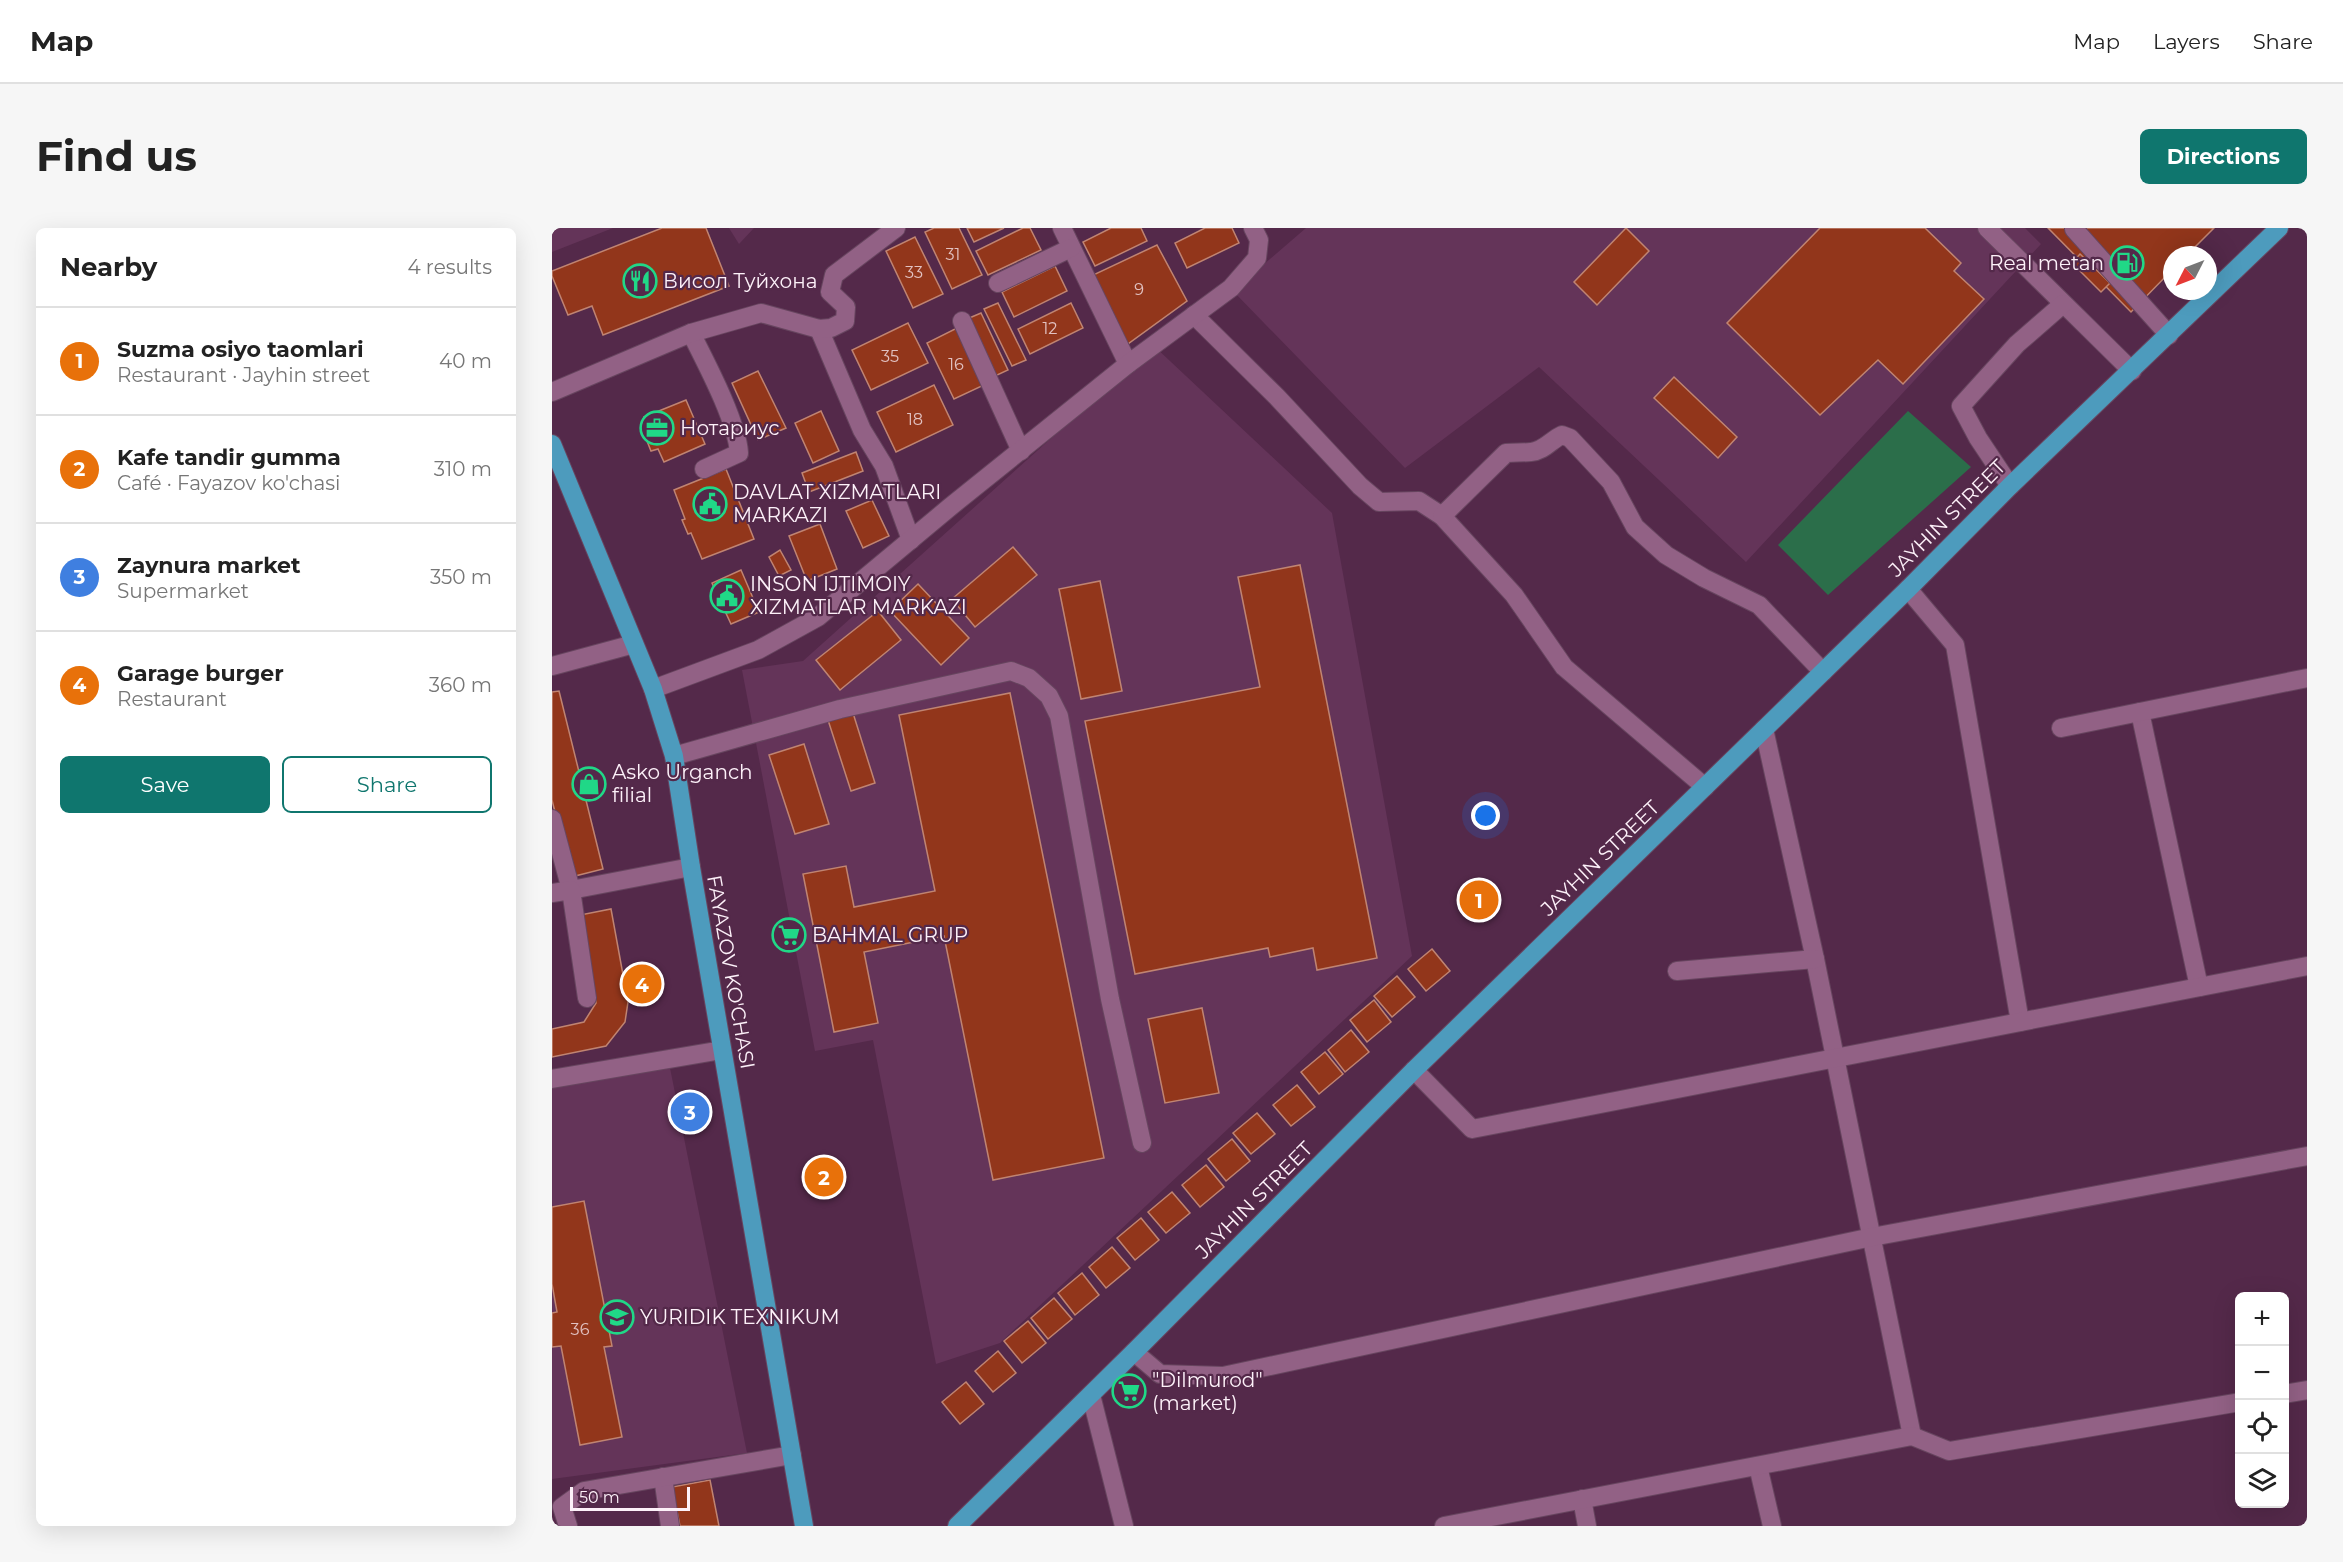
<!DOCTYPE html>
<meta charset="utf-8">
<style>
:root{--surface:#fff;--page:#f6f6f6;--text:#222;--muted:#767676;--line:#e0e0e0;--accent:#0f766e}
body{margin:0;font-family:Montserrat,sans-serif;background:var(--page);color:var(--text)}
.controls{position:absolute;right:18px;bottom:18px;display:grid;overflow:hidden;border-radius:9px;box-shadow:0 6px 24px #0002}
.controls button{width:54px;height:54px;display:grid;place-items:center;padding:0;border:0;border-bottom:2px solid var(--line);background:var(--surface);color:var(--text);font:30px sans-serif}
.compass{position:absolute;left:1611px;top:18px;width:54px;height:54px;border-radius:50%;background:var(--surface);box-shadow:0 6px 24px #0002;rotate:228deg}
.scale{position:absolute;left:18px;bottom:15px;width:120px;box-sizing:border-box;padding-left:6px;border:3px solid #fdf1f9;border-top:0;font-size:16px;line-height:21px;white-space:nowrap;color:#fdf1f9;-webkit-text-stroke:4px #54294a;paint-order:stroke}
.you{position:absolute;left:934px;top:588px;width:21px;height:21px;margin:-15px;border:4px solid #fff;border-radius:50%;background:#1a73e8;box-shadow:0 0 0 9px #1a73e833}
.badge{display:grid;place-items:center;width:39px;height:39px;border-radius:50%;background:var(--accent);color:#fff;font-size:20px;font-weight:700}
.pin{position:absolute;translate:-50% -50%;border:3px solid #fff;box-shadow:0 2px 6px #0006}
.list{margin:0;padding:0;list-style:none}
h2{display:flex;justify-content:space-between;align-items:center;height:78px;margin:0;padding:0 24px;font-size:26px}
h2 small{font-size:20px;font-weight:400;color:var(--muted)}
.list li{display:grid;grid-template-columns:39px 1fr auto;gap:18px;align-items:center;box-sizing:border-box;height:108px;padding:0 24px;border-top:2px solid var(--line)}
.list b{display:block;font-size:22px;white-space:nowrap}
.list p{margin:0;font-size:20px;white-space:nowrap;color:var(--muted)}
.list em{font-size:20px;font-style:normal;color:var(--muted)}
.actions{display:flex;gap:12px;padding:18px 24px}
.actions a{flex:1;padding:14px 0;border:2px solid var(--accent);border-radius:9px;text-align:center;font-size:21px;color:var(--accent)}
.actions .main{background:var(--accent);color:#fff}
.icon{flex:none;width:33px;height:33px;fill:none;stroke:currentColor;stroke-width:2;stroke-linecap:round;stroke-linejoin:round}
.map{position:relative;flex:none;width:1755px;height:1298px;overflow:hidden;border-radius:9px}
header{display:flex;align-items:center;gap:36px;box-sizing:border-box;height:84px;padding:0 30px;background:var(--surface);border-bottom:2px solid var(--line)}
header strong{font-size:28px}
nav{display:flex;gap:33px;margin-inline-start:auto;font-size:21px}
.intro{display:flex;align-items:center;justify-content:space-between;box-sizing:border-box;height:144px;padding:0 36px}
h1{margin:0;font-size:42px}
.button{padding:15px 27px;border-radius:9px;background:var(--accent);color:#fff;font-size:21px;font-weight:700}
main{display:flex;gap:36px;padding:0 36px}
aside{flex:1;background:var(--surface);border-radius:9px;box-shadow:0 6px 24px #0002}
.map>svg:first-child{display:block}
.built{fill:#643459}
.green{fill:#2b6e4a}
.building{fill:#92361b;stroke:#c08472;stroke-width:1.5}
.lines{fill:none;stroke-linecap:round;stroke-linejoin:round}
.minor-casing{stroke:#67455f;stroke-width:20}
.major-casing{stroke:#67455f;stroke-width:20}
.minor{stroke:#926185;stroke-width:18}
.major{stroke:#4d9bbd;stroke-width:18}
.labels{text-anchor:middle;stroke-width:4.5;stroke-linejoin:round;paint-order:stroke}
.number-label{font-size:16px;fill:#e2c2c2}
.poi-label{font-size:20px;fill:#fdf1f9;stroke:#54294a;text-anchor:start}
.street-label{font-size:20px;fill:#fdf1f9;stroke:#54294a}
</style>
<header>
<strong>Map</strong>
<nav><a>Map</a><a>Layers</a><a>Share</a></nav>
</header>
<div class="intro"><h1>Find us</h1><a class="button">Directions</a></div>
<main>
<aside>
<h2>Nearby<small>4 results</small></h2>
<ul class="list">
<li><span class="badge" style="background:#e8710a">1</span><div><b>Suzma osiyo taomlari</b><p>Restaurant · Jayhin street</p></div><em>40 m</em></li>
<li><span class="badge" style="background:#e8710a">2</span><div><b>Kafe tandir gumma</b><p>Café · Fayazov ko'chasi</p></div><em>310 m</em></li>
<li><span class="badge" style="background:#3f7fe0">3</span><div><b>Zaynura market</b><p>Supermarket</p></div><em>350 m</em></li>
<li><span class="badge" style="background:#e8710a">4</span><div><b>Garage burger</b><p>Restaurant</p></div><em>360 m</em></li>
</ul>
<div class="actions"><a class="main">Save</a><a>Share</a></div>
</aside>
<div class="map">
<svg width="1755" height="1298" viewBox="0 0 1755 1298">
<rect width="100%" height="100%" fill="#54294a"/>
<g class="built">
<path d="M0 0H61L0 24Z"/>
<path d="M177 0H202L187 16Z"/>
<path d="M754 0H1473L1489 16 1194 334 987 139 853 240 681 63Z"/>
<path d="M602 118 780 285 860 728 448 1115 384 1136 321 812 263 823 190 442 251 433Z"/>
<path d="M117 835 195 1225 0 1251V858Z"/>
</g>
<path class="green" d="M1356 183 1419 239 1276 367 1226 317Z"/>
<g class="building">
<path d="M110 0H154L177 58 51 107 40 78 16 87 0 48V43Z"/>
<path d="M382 0H407L430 47 400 61 373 4Z"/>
<path d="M415 0H452L422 14Z"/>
<path d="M471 0H478L489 22 436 47 424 23Z"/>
<path d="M559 0H589L595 13 543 38 531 14Z"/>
<path d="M653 0H680L687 15 635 40 623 15Z"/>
<path d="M1074 0 1097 23 1045 77 1022 54Z"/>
<path d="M1268 0H1373L1409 35 1402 43 1432 71 1351 156 1326 132 1268 187 1175 95Z"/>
<path d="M1496 0H1662L1635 27H1620V42L1579 84Z"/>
<path d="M363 9 391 66 361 80 334 23Z"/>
<path d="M605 17 635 73 573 118 539 48Z"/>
<path d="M1528 26 1558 55 1549 64 1520 35Z"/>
<path d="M503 38 515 63 462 89 450 64Z"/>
<path d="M446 75 474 132 460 138 432 81Z"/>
<path d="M519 75 531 100 478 126 466 101Z"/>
<path d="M429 85 456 142 443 148 415 91Z"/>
<path d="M356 95 376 135 319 162 300 122Z"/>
<path d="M405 100 432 157 402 171 375 115Z"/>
<path d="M206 143 234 200 206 212 180 155Z"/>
<path d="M1122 149 1185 209 1166 230 1102 170Z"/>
<path d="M382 157 401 197 344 224 325 184Z"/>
<path d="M134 172 153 216 112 234 106 221 99 223 93 208 99 206 92 189Z"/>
<path d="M269 183 287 223 261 235 243 195Z"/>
<path d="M304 224 311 243 257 264 250 245Z"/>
<path d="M174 241 202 311 150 331 139 305 136 306 130 292 133 291 122 262Z"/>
<path d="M320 272 337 308 311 320 294 283Z"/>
<path d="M268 296 285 341 255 353 237 308Z"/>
<path d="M461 319 485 347 423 399 400 371Z"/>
<path d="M228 322 239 342 227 348 217 329Z"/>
<path d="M748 337 825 730 765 742 761 720 718 729 716 720 583 746 533 493 708 459 686 349Z"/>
<path d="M189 342 207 384 179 396 160 355Z"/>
<path d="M548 353 570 463 529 471 507 361Z"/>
<path d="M366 356 417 410 389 437 338 383Z"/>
<path d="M326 383 349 412 288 462 264 432Z"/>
<path d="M7 463 51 641 19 649 0 572V464Z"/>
<path d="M458 465 552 930 441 952 392 708 312 724 326 795 282 804 251 646 294 638 302 679 383 663 347 487Z"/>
<path d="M301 485 323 555 299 563 276 492Z"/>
<path d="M252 516 277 596 243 606 217 527Z"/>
<path d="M59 681 76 774 73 794 54 818 0 829V801L32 794 44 775 28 687Z"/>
<path d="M880 721 898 743 874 763 856 741Z"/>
<path d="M845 748 863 769 840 789 822 768Z"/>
<path d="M822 772 839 794 815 814 798 792Z"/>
<path d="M650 780 667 865 613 875 596 791Z"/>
<path d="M799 802 817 824 793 844 776 822Z"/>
<path d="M773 824 791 846 767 866 749 844Z"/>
<path d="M745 857 763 879 739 898 721 877Z"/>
<path d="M705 885 723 906 699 926 681 905Z"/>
<path d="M680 911 698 933 674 953 656 931Z"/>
<path d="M654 937 672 959 648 979 630 957Z"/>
<path d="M620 964 638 985 614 1005 596 984Z"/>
<path d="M32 973 60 1118 52 1119 70 1209 28 1217 9 1118 0 1119V1085L5 1084 0 1056V979Z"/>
<path d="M589 990 607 1012 583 1032 565 1010Z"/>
<path d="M560 1019 578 1040 554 1060 537 1039Z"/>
<path d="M530 1045 547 1067 523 1087 506 1065Z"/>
<path d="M502 1070 520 1091 496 1111 479 1090Z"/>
<path d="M476 1093 494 1115 470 1135 452 1113Z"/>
<path d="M446 1123 464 1145 441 1164 423 1143Z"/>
<path d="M414 1154 432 1176 408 1196 390 1174Z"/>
<path d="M158 1252 167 1298H128L120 1259Z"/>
</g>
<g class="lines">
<g class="minor-casing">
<g id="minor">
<path d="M510 0 576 136"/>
<path d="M1435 0 1580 143"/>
<path d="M1523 0 1522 1 1617 107"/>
<path d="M446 55 519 20"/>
<path d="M642 87 725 169 808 258 827 274 867 273 890 288 962 367 1012 439 1153 559"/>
<path d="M410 93 469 223"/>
<path d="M267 101 310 202 332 238 359 312"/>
<path d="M139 105C154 135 185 193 187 225L152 241"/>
<path d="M0 164 139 105 209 85 267 101 279 100 293 93 294 79 278 64 282 47 344 0"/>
<path d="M1458 258 1426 210 1409 178 1465 116 1511 76"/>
<path d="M890 288 954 225C963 224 970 225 979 224 992 223 999 212 1010 207L1018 210 1059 254 1083 299 1114 327 1152 350 1207 377 1271 444"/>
<path d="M1356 361 1403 417 1468 794"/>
<path d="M0 438 82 416"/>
<path d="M101 461 206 422 266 389 398 279 576 136 679 60 705 30 707 12 701 0"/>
<path d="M1588 484 1647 759"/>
<path d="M1509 500 1755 450"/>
<path d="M1212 501 1263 731 1360 1208"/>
<path d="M122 528 288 481 459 443 477 450 497 468 507 488 558 771 590 915"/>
<path d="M0 591 19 662 139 639"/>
<path d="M0 665 19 662 35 770"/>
<path d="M1125 743 1263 731"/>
<path d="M862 842 920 901 1755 738"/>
<path d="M0 851 170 822"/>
<path d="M582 1124 608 1146 671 1148 1320 1009 1755 928"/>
<path d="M1732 1166 1755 1162"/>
<path d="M539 1167 572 1298"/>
<path d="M1206 1238 1220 1298"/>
<path d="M111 1249 118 1298"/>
<path d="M1030 1271 1035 1298"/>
<path d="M16 1298 10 1279 32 1263 240 1227"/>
<path d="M892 1298 1360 1208 1397 1223 1688 1174"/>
</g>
</g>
<g class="major-casing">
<g id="major">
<path d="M0 216 101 461 122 528 139 639 252 1298"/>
<path d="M405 1298 582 1124 862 842 1356 361 1458 258 1727 0"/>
</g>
</g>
<use href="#minor" class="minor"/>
<use href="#major" class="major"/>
</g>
<defs>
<g id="fuel-ring" transform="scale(1.725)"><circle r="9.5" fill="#54294a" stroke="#20d887" stroke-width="1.5"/><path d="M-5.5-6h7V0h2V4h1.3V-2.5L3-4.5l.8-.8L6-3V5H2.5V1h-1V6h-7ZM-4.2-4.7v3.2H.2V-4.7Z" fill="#20d887"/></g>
<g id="restaurant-ring" transform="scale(1.725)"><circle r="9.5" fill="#54294a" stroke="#20d887" stroke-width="1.5"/><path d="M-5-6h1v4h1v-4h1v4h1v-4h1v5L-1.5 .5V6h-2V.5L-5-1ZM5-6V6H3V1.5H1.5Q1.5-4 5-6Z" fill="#20d887"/></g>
<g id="office-ring" transform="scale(1.725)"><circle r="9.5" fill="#54294a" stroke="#20d887" stroke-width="1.5"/><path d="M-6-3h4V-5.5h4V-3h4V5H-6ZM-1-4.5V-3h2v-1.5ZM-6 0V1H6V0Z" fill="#20d887"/></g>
<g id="civic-ring" transform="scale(1.725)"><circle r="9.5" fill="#54294a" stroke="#20d887" stroke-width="1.5"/><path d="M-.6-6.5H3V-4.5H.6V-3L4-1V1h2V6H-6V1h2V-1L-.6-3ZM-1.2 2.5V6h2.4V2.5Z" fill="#20d887"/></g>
<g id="shop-ring" transform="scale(1.725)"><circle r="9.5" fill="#54294a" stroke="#20d887" stroke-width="1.5"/><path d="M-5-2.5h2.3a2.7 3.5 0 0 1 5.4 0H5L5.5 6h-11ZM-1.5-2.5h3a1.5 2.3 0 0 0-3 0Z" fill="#20d887"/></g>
<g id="supermarket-ring" transform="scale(1.725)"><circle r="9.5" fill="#54294a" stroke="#20d887" stroke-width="1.5"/><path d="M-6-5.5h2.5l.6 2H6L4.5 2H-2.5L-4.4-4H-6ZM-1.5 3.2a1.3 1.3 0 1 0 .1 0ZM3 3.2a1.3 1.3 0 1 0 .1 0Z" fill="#20d887"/></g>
<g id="university-ring" transform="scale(1.725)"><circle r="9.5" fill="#54294a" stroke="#20d887" stroke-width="1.5"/><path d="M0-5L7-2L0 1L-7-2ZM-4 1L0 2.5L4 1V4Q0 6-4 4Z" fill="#20d887"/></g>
</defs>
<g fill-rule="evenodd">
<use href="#fuel-ring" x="1575" y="35"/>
<use href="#restaurant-ring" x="88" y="53"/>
<use href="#office-ring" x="105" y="200"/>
<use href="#civic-ring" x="158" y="276"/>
<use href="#civic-ring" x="175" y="368"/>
<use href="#shop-ring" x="37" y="556"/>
<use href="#supermarket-ring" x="237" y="707"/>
<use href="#university-ring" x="65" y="1089"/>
<use href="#supermarket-ring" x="577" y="1163"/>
</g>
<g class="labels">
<g class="number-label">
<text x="401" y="32">31</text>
<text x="362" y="50">33</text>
<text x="587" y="67">9</text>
<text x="498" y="106">12</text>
<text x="338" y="134">35</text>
<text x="404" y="142">16</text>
<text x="363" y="197">18</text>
<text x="28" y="1107">36</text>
</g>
<g class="poi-label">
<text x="1552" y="42" text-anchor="end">Real metan</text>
<text x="111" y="60">Висол Туйхона</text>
<text x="128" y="207">Нотариус</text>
<text x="181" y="271">DAVLAT XIZMATLARI<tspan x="181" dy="23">MARKAZI</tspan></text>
<text x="198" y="363">INSON IJTIMOIY<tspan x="198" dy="23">XIZMATLAR MARKAZI</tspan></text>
<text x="60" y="551">Asko Urganch<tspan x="60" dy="23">filial</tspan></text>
<text x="260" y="714">BAHMAL GRUP</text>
<text x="88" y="1096">YURIDIK TEXNIKUM</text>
<text x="600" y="1159">"Dilmurod"<tspan x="600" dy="23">(market)</tspan></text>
</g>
<g class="street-label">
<text transform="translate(1395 290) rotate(-45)" y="7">JAYHIN STREET</text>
<text transform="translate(1048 630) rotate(-44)" y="7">JAYHIN STREET</text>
<text transform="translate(179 744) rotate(80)" y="7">FAYAZOV KO'CHASI</text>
<text transform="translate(702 972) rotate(-45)" y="7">JAYHIN STREET</text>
</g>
</g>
</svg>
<div class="controls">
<button>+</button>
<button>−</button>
<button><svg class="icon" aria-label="locate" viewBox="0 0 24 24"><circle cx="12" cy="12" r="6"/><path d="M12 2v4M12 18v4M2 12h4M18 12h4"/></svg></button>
<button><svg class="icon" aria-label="layers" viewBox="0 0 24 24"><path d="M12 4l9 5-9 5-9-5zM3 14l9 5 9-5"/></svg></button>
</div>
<svg class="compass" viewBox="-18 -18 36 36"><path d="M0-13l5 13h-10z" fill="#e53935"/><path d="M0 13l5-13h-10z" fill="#767676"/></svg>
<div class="scale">50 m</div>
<div class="you"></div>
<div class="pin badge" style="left:927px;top:672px;background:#e8710a">1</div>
<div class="pin badge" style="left:272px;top:949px;background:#e8710a">2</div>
<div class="pin badge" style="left:138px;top:884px;background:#3f7fe0">3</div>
<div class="pin badge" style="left:90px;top:756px;background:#e8710a">4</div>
</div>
</main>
